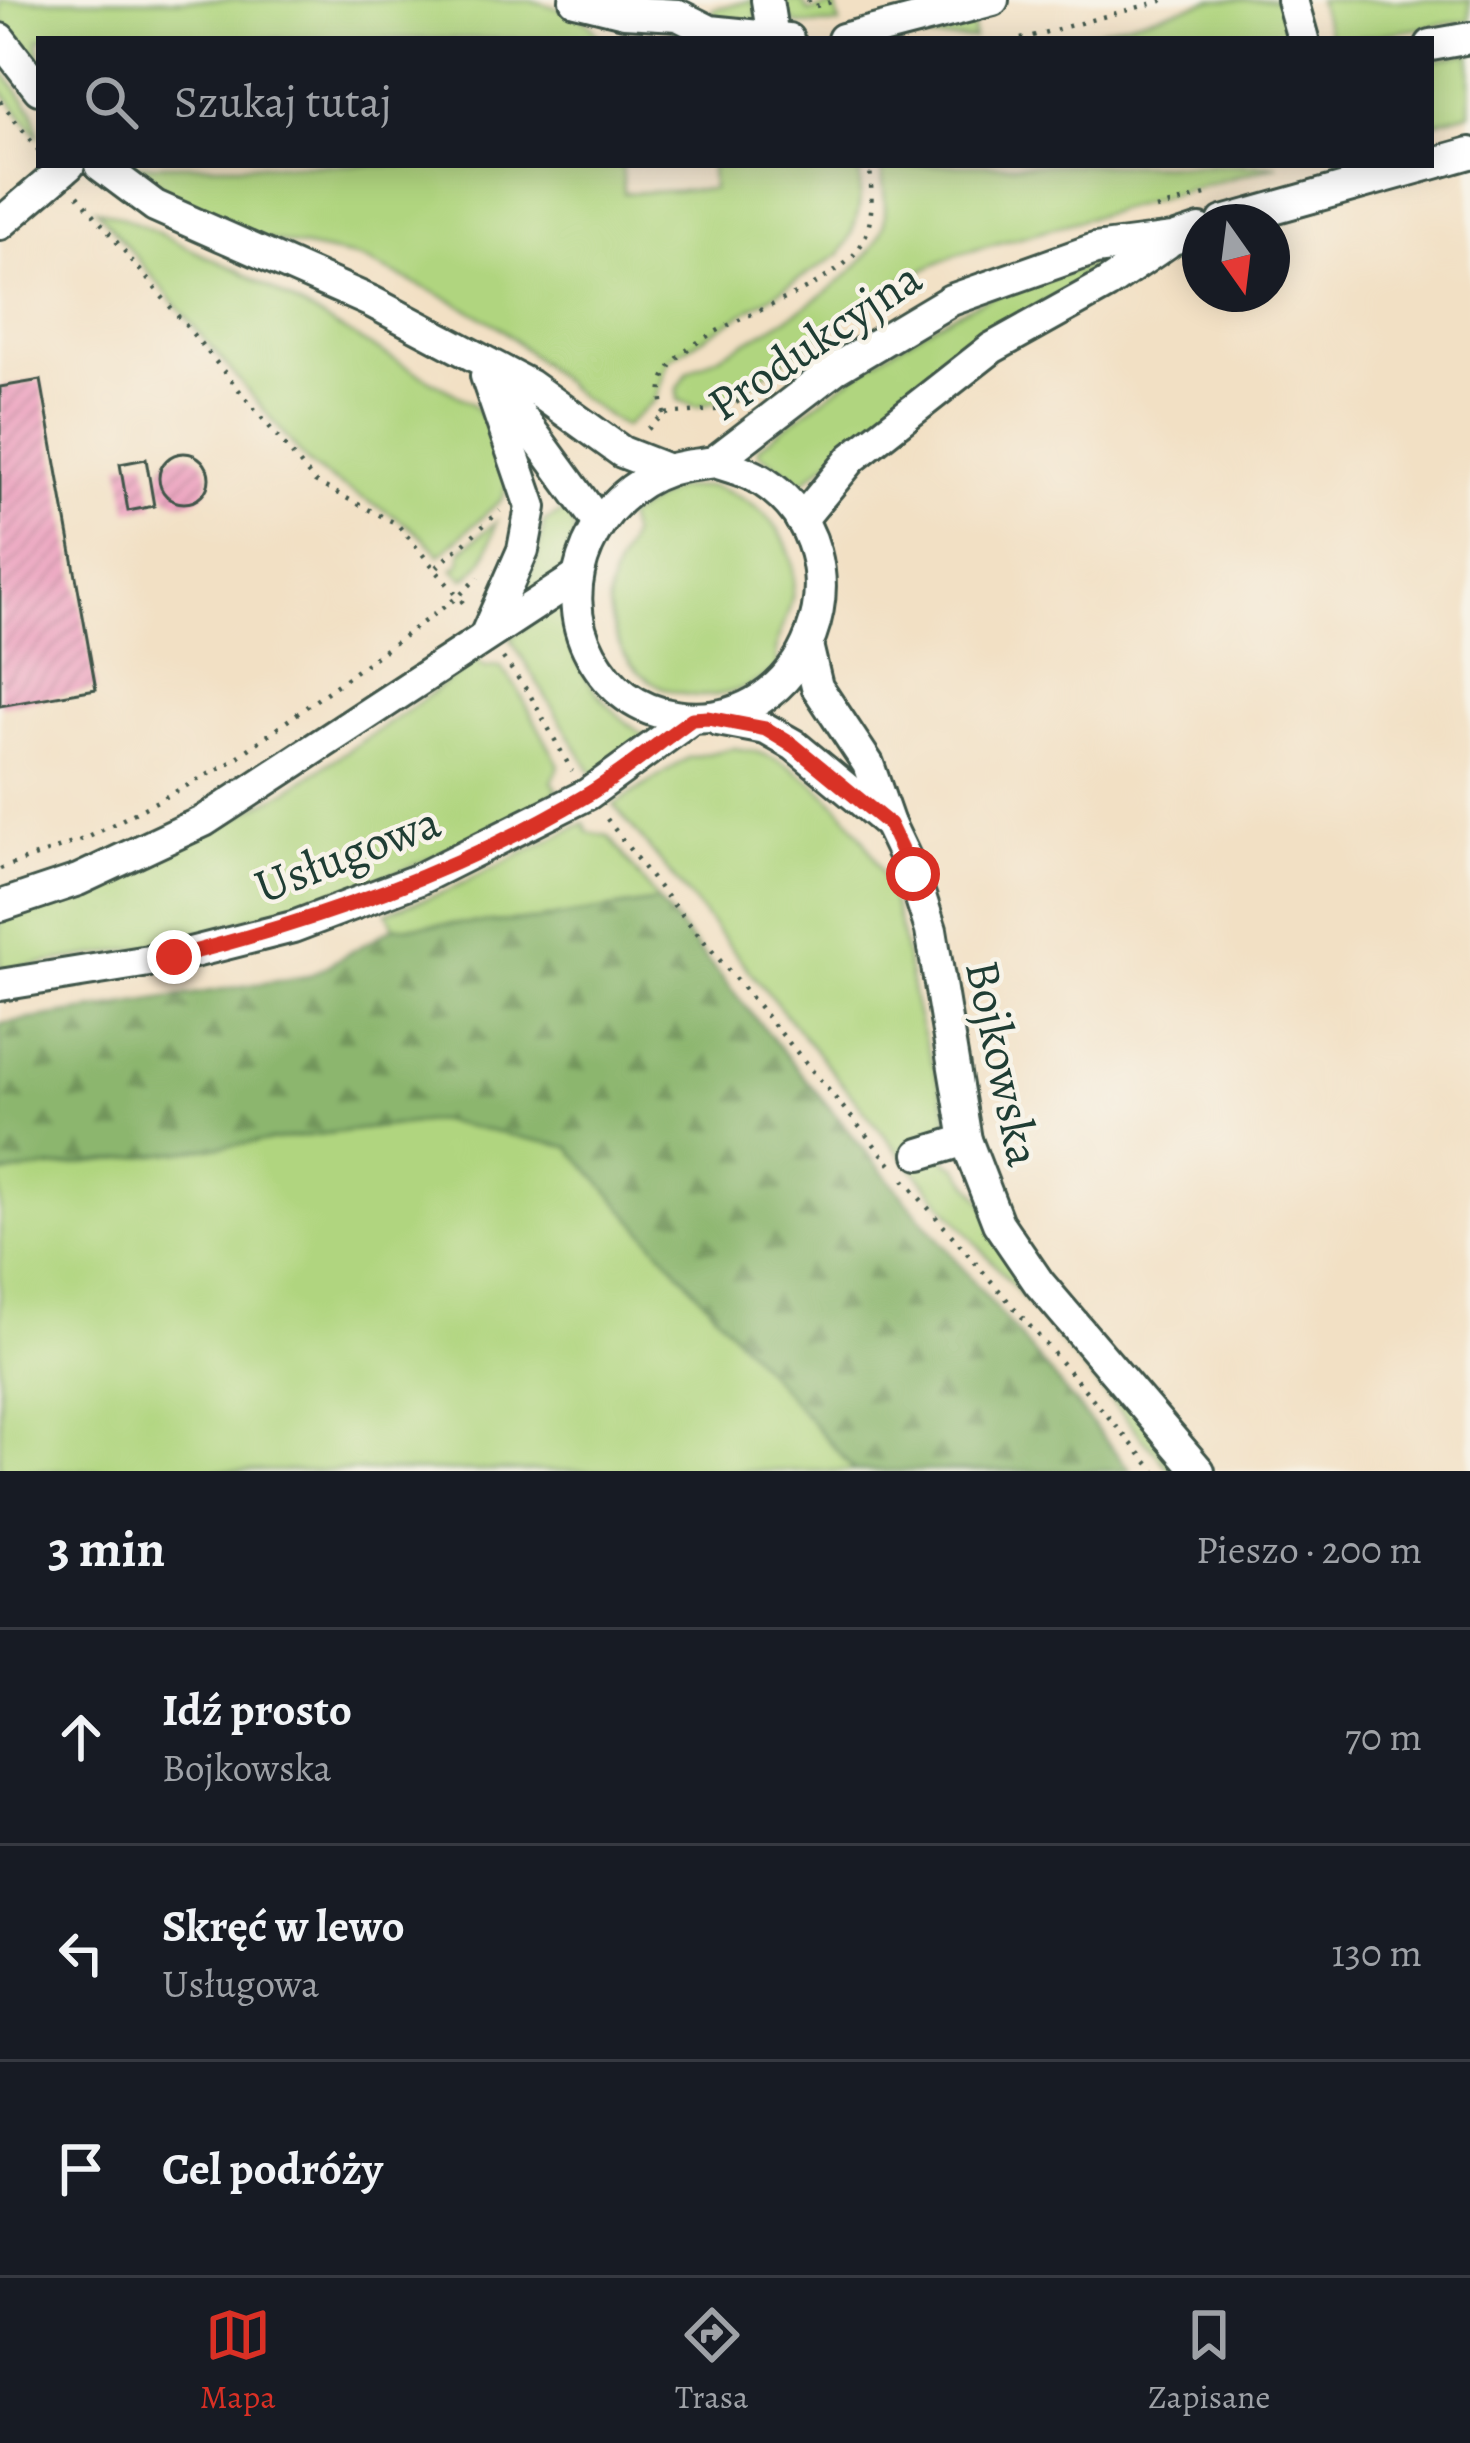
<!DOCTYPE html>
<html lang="pl">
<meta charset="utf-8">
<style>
:root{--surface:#171b24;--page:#20242c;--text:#f1f3f6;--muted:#9ea1a6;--line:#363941;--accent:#d93025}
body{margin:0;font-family:Alegreya,serif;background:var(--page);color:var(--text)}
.compass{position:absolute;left:1182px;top:204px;width:108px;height:108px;border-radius:50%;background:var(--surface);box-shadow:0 6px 30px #0003;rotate:166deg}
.stop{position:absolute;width:36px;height:36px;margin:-27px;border:9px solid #d93025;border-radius:50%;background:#fff}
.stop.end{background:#d93025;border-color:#fff;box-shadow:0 3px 12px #0008}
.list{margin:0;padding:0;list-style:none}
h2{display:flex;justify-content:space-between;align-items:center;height:156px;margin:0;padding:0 48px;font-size:51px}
h2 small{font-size:39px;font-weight:400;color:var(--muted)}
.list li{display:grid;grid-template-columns:78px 1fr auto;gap:36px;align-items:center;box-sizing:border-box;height:216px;padding:0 48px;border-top:3px solid var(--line)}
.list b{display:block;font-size:45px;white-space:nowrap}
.list p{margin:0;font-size:39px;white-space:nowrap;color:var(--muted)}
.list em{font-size:39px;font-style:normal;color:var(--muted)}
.icon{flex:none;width:66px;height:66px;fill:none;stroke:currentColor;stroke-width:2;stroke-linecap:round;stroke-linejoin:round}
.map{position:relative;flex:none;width:1470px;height:1471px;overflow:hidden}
.search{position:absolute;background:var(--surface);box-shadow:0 6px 30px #0003;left:36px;right:36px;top:36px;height:132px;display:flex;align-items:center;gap:30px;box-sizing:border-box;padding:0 42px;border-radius:0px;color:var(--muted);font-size:45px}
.sheet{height:804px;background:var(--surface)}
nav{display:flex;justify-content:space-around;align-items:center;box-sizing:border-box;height:168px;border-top:3px solid var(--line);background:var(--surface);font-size:33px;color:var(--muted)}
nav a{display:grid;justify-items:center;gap:6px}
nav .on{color:var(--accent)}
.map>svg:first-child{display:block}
.grass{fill:#b0d57f;stroke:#68895a;stroke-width:3}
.forest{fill:url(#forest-firs);stroke:#567a51;stroke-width:3}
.building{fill:url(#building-hatch)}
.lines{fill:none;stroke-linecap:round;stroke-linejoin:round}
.minor-casing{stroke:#3f554a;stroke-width:36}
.path{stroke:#3f554a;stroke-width:4.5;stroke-dasharray:3 9;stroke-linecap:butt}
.minor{stroke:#fff;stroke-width:30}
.route{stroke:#d93025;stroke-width:15}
.labels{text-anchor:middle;stroke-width:9;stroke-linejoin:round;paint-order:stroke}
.street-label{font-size:48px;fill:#1f3d34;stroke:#f7f3e8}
</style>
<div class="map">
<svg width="1470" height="1471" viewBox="0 0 1470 1471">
<defs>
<pattern id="forest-firs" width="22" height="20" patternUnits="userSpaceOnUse" patternTransform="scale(3)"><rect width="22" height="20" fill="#8cb66e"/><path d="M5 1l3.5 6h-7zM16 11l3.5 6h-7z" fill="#72955b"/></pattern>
<pattern id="building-hatch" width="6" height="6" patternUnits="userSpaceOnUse" patternTransform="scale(3)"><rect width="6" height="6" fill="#eb96b9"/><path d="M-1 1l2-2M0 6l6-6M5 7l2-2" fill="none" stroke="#be7c97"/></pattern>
</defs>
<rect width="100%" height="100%" fill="#f7f3e8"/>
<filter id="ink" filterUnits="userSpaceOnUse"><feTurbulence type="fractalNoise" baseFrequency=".00833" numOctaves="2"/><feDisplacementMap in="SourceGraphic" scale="24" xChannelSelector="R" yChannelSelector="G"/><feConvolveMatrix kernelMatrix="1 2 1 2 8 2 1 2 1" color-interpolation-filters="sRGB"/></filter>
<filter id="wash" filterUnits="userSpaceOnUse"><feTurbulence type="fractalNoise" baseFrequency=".004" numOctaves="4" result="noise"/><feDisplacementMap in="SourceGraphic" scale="48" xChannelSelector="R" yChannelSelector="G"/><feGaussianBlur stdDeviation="2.7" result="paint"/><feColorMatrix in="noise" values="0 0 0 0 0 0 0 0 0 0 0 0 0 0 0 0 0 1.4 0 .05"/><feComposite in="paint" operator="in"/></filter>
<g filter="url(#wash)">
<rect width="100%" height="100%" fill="#f2e0c4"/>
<g class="grass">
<path d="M0 0H531C554 8 591 12 599 39H39V67L0 19Z"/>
<path d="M754 0 758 23 714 17 713 9Z"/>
<path d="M783 0H801L809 12 835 5 840 24H796L789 18Z"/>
<path d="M1213 0H1279L1288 32 1286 39H1067Z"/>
<path d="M1318 0H1470V20L1353 39H1330Z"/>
<path d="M973 19 974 39H898Z"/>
<path d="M1470 53V113L1431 123V61Z"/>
<path d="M0 67 33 111 39 138 0 88Z"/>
<path d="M132 165H622L624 193 712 189 711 165H859C862 201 860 223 840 254L669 359 655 400 624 427 581 398 498 326 453 301 360 258 240 234 184 204Z"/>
<path d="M882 165H1278L956 255 906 278 855 310 732 397 697 407 678 400V388L688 372C742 344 861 287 882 230 889 213 882 184 882 165Z"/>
<path d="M96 209C146 222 188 251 236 269L472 404 491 427 515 483 506 486 503 498 440 555C401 509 352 499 308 463Z"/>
<path d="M1111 260 1112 266 1006 324 945 365 803 482 758 453V448C838 386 924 319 1020 286 1050 276 1081 269 1111 260Z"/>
<path d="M708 486C768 500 809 548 788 613 780 635 773 643 778 667 713 722 618 697 609 606 607 577 622 560 631 535L626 518 675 489Z"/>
<path d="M570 509 575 534 564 575 515 604 537 559 544 522Z"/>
<path d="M496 522C489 547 487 564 464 579L453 569 460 564 462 550Z"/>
<path d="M563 599C567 663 597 702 647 738L594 776 510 638Z"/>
<path d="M477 659 483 667 500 666 517 688 559 765 552 782 558 790 518 818 401 871 327 896 160 945 0 970V920L220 826 290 789 410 709Z"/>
<path d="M733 748C799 753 858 818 883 876 902 919 907 968 917 1013 925 1046 939 1078 947 1111V1125L939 1136 946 1161 957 1167 1184 1471H1171L895 1148 614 805 688 758Z"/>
<path d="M584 823 588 832 609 836 658 901 535 920 394 927 387 912 445 892Z"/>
<path d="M436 1120 569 1147 855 1471H0V1174Z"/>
</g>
<path class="forest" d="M658 901 1131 1471H855L569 1147 436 1120 0 1174V1024L309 976 394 927 535 920Z"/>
<g id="blocks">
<g class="building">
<path d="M41 380 96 689 0 706V387Z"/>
<circle cx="184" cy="478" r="25"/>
<path d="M146 459 154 506 128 511 120 464Z"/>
</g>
</g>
</g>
<g filter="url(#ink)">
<use href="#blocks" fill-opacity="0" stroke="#3f554a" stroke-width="3"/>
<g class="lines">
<g class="minor-casing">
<g id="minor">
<path d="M575 0 624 12 678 15 710 31 788 39"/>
<path d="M767 0 773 38"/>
<path d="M1292 0 1303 39"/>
<path d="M0 39 39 89"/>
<path d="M843 39 993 0"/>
<path d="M1431 45 1470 38"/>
<path d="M1431 164 1470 153"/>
<path d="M100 165 155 206 372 302 529 385 622 452 668 470"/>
<path d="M1223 222 1427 165"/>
<path d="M0 224 69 165"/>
<path d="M503 392 598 522"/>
<path d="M714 462C731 467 749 472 764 482 874 555 809 737 675 716 636 710 610 689 591 655 552 585 595 495 669 470 682 465 699 465 714 462Z"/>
<path d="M714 462 835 369 951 300 1095 249 1173 239 1200 230"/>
<path d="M801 520 852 458 992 348 1107 284 1167 243"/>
<path d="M486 634 523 550 531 507 486 376"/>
<path d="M808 649 817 687 868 764 889 824 913 874 931 930 966 1140 998 1223 1039 1283 1199 1471"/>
<path d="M718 720 766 729 794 745 889 824"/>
<path d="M0 906 78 880 204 821 577 577"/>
<path d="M0 985 174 957 293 927 417 880 588 794 691 719"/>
<path d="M920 1154 966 1140"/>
</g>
</g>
<g class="path">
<path d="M808 0 812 7 839 0"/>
<path d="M1021 39 1165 0"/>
<path d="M0 101 39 151"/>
<path d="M78 195 315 482 397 524 465 605"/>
<path d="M1156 209 1209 194"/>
<path d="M664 414C661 398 659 384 669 369 699 321 825 298 859 248 876 223 871 193 870 165"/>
<path d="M648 429 664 414 726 409 747 396"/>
<path d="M437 567 500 511"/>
<path d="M503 658 529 693 572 771"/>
<path d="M607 819 652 879 893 1167"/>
<path d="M0 869 89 837 228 764 459 596 478 577"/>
<path d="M904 1180 1155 1471"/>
</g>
<use href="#minor" class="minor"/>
</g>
</g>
<g class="lines" filter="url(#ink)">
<path class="route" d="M174 957C318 920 458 872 587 795 623 773 657 744 692 719L708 718 766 729 794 746 889 824 913 874"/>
</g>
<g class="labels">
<g class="street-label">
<text transform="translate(814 340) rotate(-34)" y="17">Produkcyjna</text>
<text transform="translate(347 853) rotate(-21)" y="17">Usługowa</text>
<text transform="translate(1004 1063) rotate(78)" y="17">Bojkowska</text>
</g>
</g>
</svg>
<svg class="compass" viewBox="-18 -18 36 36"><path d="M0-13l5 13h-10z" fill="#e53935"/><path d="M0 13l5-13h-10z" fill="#9ea1a6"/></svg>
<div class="stop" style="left:913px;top:874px"></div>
<div class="stop end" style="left:174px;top:957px"></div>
<div class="search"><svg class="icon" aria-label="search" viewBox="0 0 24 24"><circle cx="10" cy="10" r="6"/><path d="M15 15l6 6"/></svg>Szukaj tutaj</div>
</div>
<section class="sheet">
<h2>3 min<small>Pieszo · 200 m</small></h2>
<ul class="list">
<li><svg class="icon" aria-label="ahead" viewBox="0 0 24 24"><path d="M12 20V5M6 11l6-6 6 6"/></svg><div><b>Idź prosto</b><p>Bojkowska</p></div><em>70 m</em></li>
<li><svg class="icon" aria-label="left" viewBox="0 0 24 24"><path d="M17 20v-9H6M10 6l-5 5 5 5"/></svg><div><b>Skręć w lewo</b><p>Usługowa</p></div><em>130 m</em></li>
<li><svg class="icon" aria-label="arrive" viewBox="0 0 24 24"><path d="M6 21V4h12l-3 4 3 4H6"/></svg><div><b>Cel podróży</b></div></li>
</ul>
</section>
<nav>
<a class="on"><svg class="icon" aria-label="map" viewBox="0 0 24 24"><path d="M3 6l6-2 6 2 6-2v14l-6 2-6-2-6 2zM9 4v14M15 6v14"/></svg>Mapa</a>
<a><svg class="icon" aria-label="directions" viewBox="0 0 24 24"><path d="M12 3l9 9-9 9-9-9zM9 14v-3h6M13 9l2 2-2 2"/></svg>Trasa</a>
<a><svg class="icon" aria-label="saved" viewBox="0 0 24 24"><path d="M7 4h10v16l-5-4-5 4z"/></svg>Zapisane</a>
</nav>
